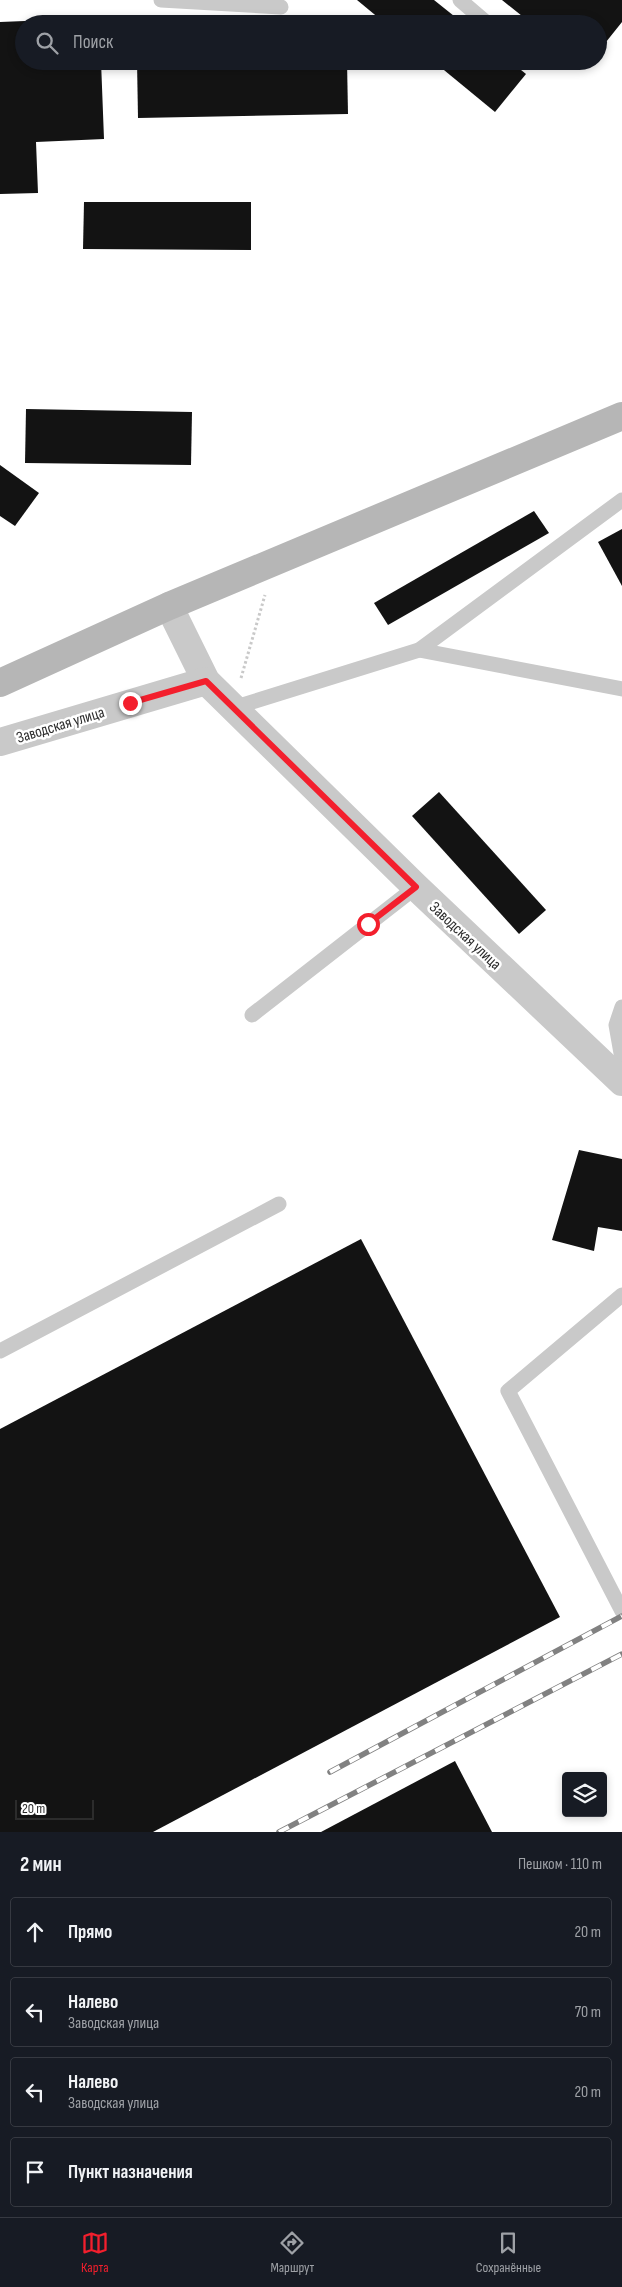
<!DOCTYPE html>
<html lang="ru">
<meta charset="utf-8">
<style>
:root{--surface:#171b24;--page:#242831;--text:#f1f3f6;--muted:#9ea1a6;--line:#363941;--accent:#f31f2d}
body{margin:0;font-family:"Sofia Sans Condensed",sans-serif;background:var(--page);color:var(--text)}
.controls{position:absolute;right:15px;bottom:15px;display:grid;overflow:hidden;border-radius:5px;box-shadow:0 2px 8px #0003}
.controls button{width:45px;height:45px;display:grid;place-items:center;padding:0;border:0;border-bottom:1px solid var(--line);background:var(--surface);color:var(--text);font:25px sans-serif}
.scale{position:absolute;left:15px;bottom:12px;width:79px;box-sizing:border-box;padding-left:5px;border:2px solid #2c2c2c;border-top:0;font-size:14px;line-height:18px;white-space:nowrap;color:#2c2c2c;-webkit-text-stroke:4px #fff;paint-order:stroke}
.stop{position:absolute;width:15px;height:15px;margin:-11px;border:4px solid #f31f2d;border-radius:50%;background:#fff}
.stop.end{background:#f31f2d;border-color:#fff;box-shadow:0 1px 5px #0008}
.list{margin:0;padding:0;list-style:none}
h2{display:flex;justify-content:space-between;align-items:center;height:65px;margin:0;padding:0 20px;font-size:21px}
h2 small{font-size:16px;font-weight:400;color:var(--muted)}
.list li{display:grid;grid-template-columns:32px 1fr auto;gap:15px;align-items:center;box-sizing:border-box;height:70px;margin:0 10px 10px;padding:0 10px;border:1px solid var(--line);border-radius:5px}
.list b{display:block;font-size:19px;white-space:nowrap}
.list p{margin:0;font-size:16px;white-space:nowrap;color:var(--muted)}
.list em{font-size:16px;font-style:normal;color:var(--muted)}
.icon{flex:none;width:28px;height:28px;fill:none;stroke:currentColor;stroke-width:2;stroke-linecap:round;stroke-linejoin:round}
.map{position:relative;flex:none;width:622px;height:1832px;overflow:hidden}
.search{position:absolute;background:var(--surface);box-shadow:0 2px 8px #0003;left:15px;right:15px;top:15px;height:55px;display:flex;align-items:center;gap:12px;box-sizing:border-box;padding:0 18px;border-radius:28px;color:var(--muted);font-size:19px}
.sheet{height:385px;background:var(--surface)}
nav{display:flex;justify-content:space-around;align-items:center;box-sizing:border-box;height:70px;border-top:1px solid var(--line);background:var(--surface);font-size:14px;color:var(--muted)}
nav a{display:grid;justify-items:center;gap:2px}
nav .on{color:var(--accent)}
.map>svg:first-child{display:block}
.building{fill:#131313}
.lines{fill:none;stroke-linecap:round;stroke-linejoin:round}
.path{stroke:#c9c9c9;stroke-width:3;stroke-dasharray:2.5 2.5;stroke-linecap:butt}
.lane{stroke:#c9c9c9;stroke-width:15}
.street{stroke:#c9c9c9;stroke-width:28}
.secondary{stroke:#b6b6b6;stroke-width:28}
.rail-casing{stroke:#818181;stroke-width:5.5}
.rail{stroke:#fff;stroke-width:4;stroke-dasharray:11;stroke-linecap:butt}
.route{stroke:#f31f2d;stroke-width:6}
.labels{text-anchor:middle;stroke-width:5;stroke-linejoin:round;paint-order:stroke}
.street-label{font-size:16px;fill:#2c2c2c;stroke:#fff}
</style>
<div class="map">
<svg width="622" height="1832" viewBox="0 0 622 1832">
<rect width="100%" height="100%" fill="#fff"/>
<g class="building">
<path d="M357 0H434L464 24H386Z"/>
<path d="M502 0H622V22L598 52V24H532Z"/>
<path d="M99 18 100 24H24V61H101L104 139 36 142 38 193 0 194V22Z"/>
<path d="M137 61H347L348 114 138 118Z"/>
<path d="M433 61H510L526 74 495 112Z"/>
<path d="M579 61H591L586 67Z"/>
<path d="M84 202H251V250L83 249Z"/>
<path d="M26 409 192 412 191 465 25 463Z"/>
<path d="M0 465 39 493 15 526 0 516Z"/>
<path d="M534 511 549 533 388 625 374 603Z"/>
<path d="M622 529V586L598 542Z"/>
<path d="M439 792 546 910 519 934 412 816Z"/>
<path d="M579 1150 622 1159V1231L598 1227 594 1251 552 1240Z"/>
<path d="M361 1239 560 1617 153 1832H0V1429Z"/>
<path d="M455 1761 492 1832H321Z"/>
</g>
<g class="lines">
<path class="path" d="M241 678 265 595"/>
<g class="lane">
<path d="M161 0 281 7"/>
<path d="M460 0 488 24"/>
<path d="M419 650 622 689"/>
<path d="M233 708 419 650 622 500"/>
<path d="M622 1007 616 1025 622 1059"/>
<path d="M252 1015 416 887"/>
<path d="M622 1295 508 1391 622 1611"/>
<path d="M0 1351 279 1204"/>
</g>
<g class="street">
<path d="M169 606 206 681 416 887 622 1082"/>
<path d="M0 742 206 681"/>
</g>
<path class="secondary" d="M0 683 169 606 622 416"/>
<g class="rail-casing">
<g id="rail">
<path d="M330 1772 622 1616"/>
<path d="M279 1832 622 1654"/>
</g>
</g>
<use href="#rail" class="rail"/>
</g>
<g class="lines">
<path class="route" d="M130 703 206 681 416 887 368 924"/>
</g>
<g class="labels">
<g class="street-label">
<text transform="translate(60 724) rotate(-17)" y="6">Заводская улица</text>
<text transform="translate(466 935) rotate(43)" y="6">Заводская улица</text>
</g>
</g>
</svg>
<div class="controls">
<button><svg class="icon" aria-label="layers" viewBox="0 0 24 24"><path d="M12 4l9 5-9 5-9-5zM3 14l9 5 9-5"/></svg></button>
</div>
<div class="scale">20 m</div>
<div class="stop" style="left:368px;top:924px"></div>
<div class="stop end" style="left:130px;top:703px"></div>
<div class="search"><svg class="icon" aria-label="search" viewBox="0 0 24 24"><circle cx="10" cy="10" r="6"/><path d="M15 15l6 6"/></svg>Поиск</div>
</div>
<section class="sheet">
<h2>2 мин<small>Пешком · 110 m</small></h2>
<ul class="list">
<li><svg class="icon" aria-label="ahead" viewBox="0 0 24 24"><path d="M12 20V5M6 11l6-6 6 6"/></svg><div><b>Прямо</b></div><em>20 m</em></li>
<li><svg class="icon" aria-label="left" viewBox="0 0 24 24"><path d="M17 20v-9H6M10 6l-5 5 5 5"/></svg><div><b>Налево</b><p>Заводская улица</p></div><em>70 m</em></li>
<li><svg class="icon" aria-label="left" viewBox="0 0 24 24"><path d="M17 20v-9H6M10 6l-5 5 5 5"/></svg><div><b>Налево</b><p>Заводская улица</p></div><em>20 m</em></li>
<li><svg class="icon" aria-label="arrive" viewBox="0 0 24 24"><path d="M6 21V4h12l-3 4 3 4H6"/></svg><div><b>Пункт назначения</b></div></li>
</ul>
</section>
<nav>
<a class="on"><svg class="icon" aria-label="map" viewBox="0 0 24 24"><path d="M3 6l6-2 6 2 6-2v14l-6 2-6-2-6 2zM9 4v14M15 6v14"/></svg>Карта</a>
<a><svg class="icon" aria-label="directions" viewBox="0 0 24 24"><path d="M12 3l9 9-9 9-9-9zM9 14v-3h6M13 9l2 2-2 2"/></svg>Маршрут</a>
<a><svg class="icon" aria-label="saved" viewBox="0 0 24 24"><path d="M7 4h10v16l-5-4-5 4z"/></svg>Сохранённые</a>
</nav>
